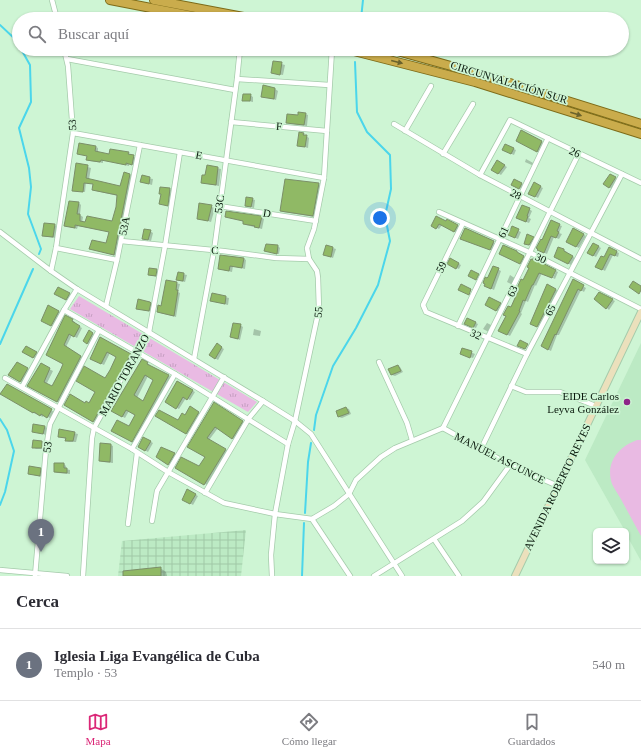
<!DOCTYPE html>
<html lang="es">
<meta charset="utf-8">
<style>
:root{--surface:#fff;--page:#f2f2f3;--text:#2b2b33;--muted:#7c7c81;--line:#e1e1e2;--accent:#db2777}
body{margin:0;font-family:"Times New Roman",serif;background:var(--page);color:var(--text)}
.controls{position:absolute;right:12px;bottom:12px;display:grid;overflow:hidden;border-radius:6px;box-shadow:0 1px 3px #0004}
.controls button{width:36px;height:36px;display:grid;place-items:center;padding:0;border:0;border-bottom:1px solid var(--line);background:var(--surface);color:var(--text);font:20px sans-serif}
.you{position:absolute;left:380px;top:218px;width:14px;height:14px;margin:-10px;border:3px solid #fff;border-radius:50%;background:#1a73e8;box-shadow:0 0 0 6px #1a73e833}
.badge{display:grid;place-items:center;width:26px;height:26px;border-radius:50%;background:var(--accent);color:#fff;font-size:13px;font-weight:700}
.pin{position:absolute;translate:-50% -33px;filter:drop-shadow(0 1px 2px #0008)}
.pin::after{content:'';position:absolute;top:21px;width:14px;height:12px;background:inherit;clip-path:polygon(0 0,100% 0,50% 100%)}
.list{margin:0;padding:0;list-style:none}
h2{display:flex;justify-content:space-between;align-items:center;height:52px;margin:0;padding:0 16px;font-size:17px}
h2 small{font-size:13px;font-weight:400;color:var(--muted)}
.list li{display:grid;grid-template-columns:26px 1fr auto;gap:12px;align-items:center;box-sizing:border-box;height:72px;padding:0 16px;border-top:1px solid var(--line)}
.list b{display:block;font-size:15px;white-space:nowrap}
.list p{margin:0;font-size:13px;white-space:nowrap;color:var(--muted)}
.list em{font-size:13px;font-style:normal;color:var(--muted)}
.icon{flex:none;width:22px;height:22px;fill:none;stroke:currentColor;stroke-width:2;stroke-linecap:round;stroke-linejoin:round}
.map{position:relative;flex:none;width:641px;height:576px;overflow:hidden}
.search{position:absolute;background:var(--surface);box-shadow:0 1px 3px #0004;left:12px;right:12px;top:12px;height:44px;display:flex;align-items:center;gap:10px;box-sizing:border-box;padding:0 14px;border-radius:22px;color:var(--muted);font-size:15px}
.sheet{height:124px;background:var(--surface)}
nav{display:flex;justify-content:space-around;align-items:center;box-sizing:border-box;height:56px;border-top:1px solid var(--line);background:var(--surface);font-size:11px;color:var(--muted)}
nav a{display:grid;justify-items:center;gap:2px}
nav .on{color:var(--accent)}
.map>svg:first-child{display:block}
.built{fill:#bceac4}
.industrial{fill:url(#industrial-grid)}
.grass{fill:url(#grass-tufts)}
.garden{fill:#e9bae3}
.shadow{fill:#0003;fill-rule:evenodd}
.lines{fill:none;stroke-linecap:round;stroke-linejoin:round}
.stream{stroke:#4bd6eb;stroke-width:2}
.building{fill:#90b965;stroke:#7b8f68;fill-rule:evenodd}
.minor-casing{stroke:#a5cbab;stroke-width:6}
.secondary-casing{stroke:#a5cbab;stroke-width:8}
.trunk-casing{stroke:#7d6b18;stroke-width:10}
.minor{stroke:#fff;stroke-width:4.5}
.secondary{stroke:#ebe0bc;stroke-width:6}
.trunk{stroke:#caac4c;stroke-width:8}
.oneway{fill:#6a622c}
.poi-dot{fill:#8d2388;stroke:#cef5d4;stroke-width:1.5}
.labels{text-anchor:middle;stroke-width:3.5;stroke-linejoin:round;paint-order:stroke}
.street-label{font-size:11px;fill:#09180c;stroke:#cef5d4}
.poi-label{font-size:11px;fill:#09180c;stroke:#cef5d4;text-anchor:end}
</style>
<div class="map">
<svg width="641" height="576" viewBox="0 0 641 576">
<defs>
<pattern id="industrial-grid" width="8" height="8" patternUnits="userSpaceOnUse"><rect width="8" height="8" fill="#bceac4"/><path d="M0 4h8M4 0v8" fill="none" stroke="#a0c8a7"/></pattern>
<pattern id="grass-tufts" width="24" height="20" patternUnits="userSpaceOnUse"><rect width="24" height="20" fill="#e9bae3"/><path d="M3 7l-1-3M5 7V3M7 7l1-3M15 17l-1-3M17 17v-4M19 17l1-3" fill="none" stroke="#c69fc2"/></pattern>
</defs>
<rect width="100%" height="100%" fill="#cef5d4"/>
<path class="built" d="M641 343V561L626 534V531H625L585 460Z"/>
<path class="industrial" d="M246 530 241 576H118L122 541Z"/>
<path class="grass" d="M79 296 257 402 248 412 70 309Z"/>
<path class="garden" d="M637 440H641V536C635 525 629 514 623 503 620 497 615 490 612 484 605 463 618 447 637 440Z"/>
<g class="shadow">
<path d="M274 62 285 65 283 75 272 73Z"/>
<path d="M275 89 278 91 276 100 262 96Z"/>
<path d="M250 95 253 97V102L243 100Z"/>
<path d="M305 114 308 115 307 126 290 124 287 122Z"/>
<path d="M521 132 544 143 540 153 517 140Z"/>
<path d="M303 134 309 138 308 148 298 145Z"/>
<path d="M505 145 516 150 514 155 503 150Z"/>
<path d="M96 147 98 148V153L110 155 128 153 131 155 136 158 135 165 129 164V166L103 160V163L90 161 87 160 88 156 78 153Z"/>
<path d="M526 159 535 164 534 166 525 162Z"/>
<path d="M498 162 507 167 501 175 493 170Z"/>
<path d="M77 164 91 168 89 179 120 187 124 173 133 176 116 256 91 249 107 244 110 232 78 226 77 229 65 226 79 203 81 205 80 215 83 217 82 223 113 222 117 207 118 196 96 191 93 189 94 184 86 183 85 192 74 190Z"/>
<path d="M208 166 221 169 219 186 202 183 206 176Z"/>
<path d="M611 175 618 180 612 189 604 184Z"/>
<path d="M142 177 153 179 152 185 142 182Z"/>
<path d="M286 180 319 184 321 186 315 217 283 212 281 211Z"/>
<path d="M514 180 524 185 522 189 512 184Z"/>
<path d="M534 184 543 188 538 198 529 193Z"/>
<path d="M161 188 173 190 170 206 160 203 162 194Z"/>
<path d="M252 199 255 200 254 208 246 206Z"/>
<path d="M200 204 215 208 211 222 198 218Z"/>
<path d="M529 209 532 211 529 218 531 219 529 223 519 219Z"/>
<path d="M226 216 261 217 264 219 262 229 246 225 244 224V221Z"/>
<path d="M436 217 460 227 457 233 442 225 439 229 432 225Z"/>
<path d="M55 225 57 227 55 238 43 236Z"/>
<path d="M559 225 562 226 559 233 562 234 559 239 554 237 547 254 541 251 542 241Z"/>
<path d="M512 228 521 232 518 239 509 235Z"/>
<path d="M465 229 496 244 493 251 464 240Z"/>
<path d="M574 229 586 236 579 248 567 242Z"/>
<path d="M150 231 153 233 151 241 143 239Z"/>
<path d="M533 237 536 239 532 246 528 245Z"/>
<path d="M594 244 601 248 596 257 589 253Z"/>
<path d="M278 246 280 248 279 254 266 251Z"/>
<path d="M326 246 336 249 333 258 324 255Z"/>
<path d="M559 248 567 252 566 253 575 258 571 265 558 258Z"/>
<path d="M609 248 619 253 618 257 613 255 605 271 597 266 604 259Z"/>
<path d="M519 254 526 258 523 264 503 255Z"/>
<path d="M243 258 246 260 245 269 233 266 232 272 219 269Z"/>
<path d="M451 260 461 265 459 269 448 264Z"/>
<path d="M493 267 501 271 494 290 488 287 487 280Z"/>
<path d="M530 268 542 273 536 286 535 285 528 302 526 301 521 313 522 314 510 336 500 331Z"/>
<path d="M157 270 159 272 158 277 149 275Z"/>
<path d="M556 271 558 272 555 279 553 278Z"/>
<path d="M178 273 187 275 185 282 180 281Z"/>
<path d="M510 275 516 279 513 285 507 282Z"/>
<path d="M166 281 180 284 178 292 180 293 176 317 160 313Z"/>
<path d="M573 281 586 288 584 292 581 290 559 335H557L551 351 542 346Z"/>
<path d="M547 285 558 291 540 327 534 325Z"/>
<path d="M58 288 72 296 69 301 55 293Z"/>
<path d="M599 293 615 301 609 310 607 308Z"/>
<path d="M213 294 229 298 228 305 211 301Z"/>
<path d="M489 298 503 305 499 312 486 305Z"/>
<path d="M150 304 153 305 152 312 137 309Z"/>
<path d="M49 307 61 313 54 327 42 320Z"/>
<path d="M66 317 75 322 74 324 82 328 77 338 72 335 66 347 84 358 60 403 28 386 41 365 53 371 46 385 52 388 64 364 47 354Z"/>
<path d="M468 319 478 324 476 328 468 325Z"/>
<path d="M487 323 493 326 489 332 483 329Z"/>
<path d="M240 325 243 327 240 340 231 336Z"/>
<path d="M254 329 261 331 260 336 253 335Z"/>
<path d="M89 332 95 335 90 345 84 341Z"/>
<path d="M100 338 133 357 96 422 65 405 89 404 106 380 118 357 110 353 104 365 92 359Z"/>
<path d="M217 345 224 349 218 360 210 355Z"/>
<path d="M26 347 39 354 36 359 23 352Z"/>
<path d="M463 349 475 354 473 358 464 355Z"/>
<path d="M142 360 150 365 149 366 171 377 135 443 113 431 129 427 136 415 129 411 125 418 112 411ZM148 376 155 379 143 402 137 398Z"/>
<path d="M17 363 30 371 23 383 9 375Z"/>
<path d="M398 366 400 367 403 372 395 376 392 375Z"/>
<path d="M177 382 195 392 190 400 186 398 179 409 166 402Z"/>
<path d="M8 385 54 412 50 418 44 415 43 417 31 412Z"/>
<path d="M214 404 245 423 235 440 218 428 209 440 228 451 207 485 176 468H200L207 456 189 446Z"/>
<path d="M190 408 201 414 189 435 157 416 178 422 185 416Z"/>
<path d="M346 408 349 409 351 414 342 418 339 417 337 412Z"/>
<path d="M45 427 47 428 46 435 33 431Z"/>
<path d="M60 430 78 434 76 442H69L66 441V439L59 436Z"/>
<path d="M144 438 153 443 148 452 139 447Z"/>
<path d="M34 441 42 442 45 443V449H36L33 447Z"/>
<path d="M111 445 113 446V463L103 462 100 461Z"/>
<path d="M168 451 177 455 171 465 157 457Z"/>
<path d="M64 464 66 466V469L70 470V474L58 473 55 472Z"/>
<path d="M40 469 43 470 42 477 29 474Z"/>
<path d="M188 491 198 496 193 505 183 499Z"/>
<path d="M160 568 166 572 167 576H124Z"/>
</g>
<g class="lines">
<g class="stream">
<path d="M361 19 363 0"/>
<path d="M0 25 15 39 19 45"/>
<path d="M21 49 30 65 31 102 19 128 29 168 31 187 28 214 41 249 39 254"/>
<path d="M0 344 33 269"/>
<path d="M0 419 7 430 14 451 5 492 0 505"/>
<path d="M314 430 316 415 333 366 356 328 378 285 390 241 385 216 391 189 390 155 367 132 357 112 355 62"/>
<path d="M305 513 308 462 311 443"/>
<path d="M302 576 304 523"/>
</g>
</g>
<g class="building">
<path d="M273 61 282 62 280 75 271 73Z"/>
<path d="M263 85 275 88 274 99 261 97Z"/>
<path d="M243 94H251L250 101H242Z"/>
<path d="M298 112 306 113 304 125 286 123 287 114 298 115Z"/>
<path d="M521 130 542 141 537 152 516 141Z"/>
<path d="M299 132 304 133 303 135H307L305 147 297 146Z"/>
<path d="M79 143 96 146 95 151 109 154 110 149 129 152 128 154 134 155 132 165 126 163V165L101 160 100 162 86 160 87 156 77 154Z"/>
<path d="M505 144 514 148 511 154 502 150Z"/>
<path d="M497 160 505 165 498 174 491 170Z"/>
<path d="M76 163 88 165 86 178 120 186 124 172 130 174 114 255 89 249 92 240 106 243 109 232 75 225V228L64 226 69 201 79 202 77 214H80V221L85 222 87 216 112 221 116 207 117 195 92 190 93 184 84 183 83 192 72 191Z"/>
<path d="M207 165 218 167 216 185 201 183 202 175H205Z"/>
<path d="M610 174 616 177 609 188 603 184Z"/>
<path d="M142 175 150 177 149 184 140 182Z"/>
<path d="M285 179 319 183 313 216 280 211Z"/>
<path d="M514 179 522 183 519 189 511 185Z"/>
<path d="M534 182 541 186 535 197 528 194Z"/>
<path d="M160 187 170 188 168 206 159 204 161 194H159Z"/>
<path d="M246 197 253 198 251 207 245 206Z"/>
<path d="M199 203 212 205 208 221 197 219Z"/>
<path d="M522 205 530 208 527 216H528L526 222 516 218Z"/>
<path d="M226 211 262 216 259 228 254 227 255 226 243 224V221L225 217Z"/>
<path d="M436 216 446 221 447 219 458 225 454 232 439 224 436 229 431 226Z"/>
<path d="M551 220 560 224 557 231 559 232 556 238 551 236 544 253 537 250 538 249 536 248 541 239 542 240Z"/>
<path d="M44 223 55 224 53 237 42 236Z"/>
<path d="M512 226 519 229 515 238 508 235Z"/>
<path d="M465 228 494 241 490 250 460 239Z"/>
<path d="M573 228 584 234 576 247 566 242Z"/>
<path d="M144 229 151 230 148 240 142 239Z"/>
<path d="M527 234 534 237 529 245 524 244Z"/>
<path d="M593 243 599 246 593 256 587 253Z"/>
<path d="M266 244 278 245 277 254 264 251Z"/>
<path d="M326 245 333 247 331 257 323 255Z"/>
<path d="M503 245 517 251V252L524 256 520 264 499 254Z"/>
<path d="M558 247 564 249V251L573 256 568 264 554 257Z"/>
<path d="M609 247 617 251 615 256 610 254 602 270 595 267 601 256 604 257Z"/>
<path d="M220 255 244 258 242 268 230 266 229 271 218 269Z"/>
<path d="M450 258 459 263 456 269 447 264Z"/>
<path d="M533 258 556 270 552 278 539 273 533 285H532L525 301 523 300 519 311H520L507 335 498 331 506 316 503 315 508 306 511 307 519 289 517 288 521 279 523 280 529 268 527 267 531 259 533 260Z"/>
<path d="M493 266 499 268 491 289 484 286 485 284 483 283 485 277 487 278 488 277Z"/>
<path d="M149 268 157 269 156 276 148 275Z"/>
<path d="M471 270 479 274 476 280 468 276Z"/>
<path d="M178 272 184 273 183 281 176 280Z"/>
<path d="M573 279 584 285 581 291 578 289 556 335 555 334 548 350 541 346Z"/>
<path d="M166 280 177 282 176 290H178L174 316 157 312 158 305 161 306Z"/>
<path d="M633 281 641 286V290L639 294 629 287Z"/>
<path d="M461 284 471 289 469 295 458 290Z"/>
<path d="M547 284 556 289 537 327 530 324Z"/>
<path d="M58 287 70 293 66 300 54 294Z"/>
<path d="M599 292 613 299 606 309 594 299Z"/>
<path d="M212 293 226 296 225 304 210 301Z"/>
<path d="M489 297 501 303 496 311 485 305Z"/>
<path d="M138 299 150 302 151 303 149 311 136 309Z"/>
<path d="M48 305 59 311 51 326 41 321Z"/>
<path d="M65 315 73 319 72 321 80 326 74 337 69 334 64 345 81 356 57 402 27 386 41 363 50 368 44 382 52 386 60 371 63 364 46 355Z"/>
<path d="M467 318 476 322 473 328 464 324Z"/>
<path d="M233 323 241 324 238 339 230 337Z"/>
<path d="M89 330 93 333 87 344 83 341Z"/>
<path d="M100 337 131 354 93 422 64 405 70 394 85 403 86 401 89 403 95 392 76 381 84 366 105 378 110 370 116 357 107 352 101 364 90 359Z"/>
<path d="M520 340 528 344 525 349 517 346Z"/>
<path d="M217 343 222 347 215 359 209 355Z"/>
<path d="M26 346 37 352 33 358 22 352Z"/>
<path d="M462 348 472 351 470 358 460 354Z"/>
<path d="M142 359 148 362 147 364 169 375 132 442 111 431 117 420 129 426 135 415 126 410 122 417 111 411ZM145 375 153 380 143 401 134 395Z"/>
<path d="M17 362 28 368 20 382 8 375Z"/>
<path d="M398 365 401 371 391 375 388 369Z"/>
<path d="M177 381 193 390 187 400 183 397 176 409 165 402Z"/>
<path d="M7 384 52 409 47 418 41 414 40 416 34 412 33 413 0 394Z"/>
<path d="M214 402 243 421 232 439 215 427 207 438 226 449 204 485 175 468 181 457 199 466 205 457 187 447Z"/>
<path d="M190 406 199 412 186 434 155 416 159 410 178 420 182 413 185 415Z"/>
<path d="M346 407 349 413 338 417 336 411Z"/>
<path d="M33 424 45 426 43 434 32 432Z"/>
<path d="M59 429 75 432 73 441H65L66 438 58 437Z"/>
<path d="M143 437 151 441 145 451 138 447Z"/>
<path d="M33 440 42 441V448H32Z"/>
<path d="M100 443 111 444 110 462 99 461Z"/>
<path d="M161 447 175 453 168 465 156 457Z"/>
<path d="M54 463H64V468H67V473L54 472Z"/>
<path d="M29 466 41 468 40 476 28 474Z"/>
<path d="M187 489 196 494 190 504 182 500Z"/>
<path d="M161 567V576H123V571Z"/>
</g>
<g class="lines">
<g class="minor-casing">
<g id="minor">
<path d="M52 0 57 19"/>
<path d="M67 59 235 90"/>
<path d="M237 79 329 85"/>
<path d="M231 122 327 131"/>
<path d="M394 124 480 175 641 259"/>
<path d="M405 131 431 86"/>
<path d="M73 133 324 178"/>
<path d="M443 154 473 104"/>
<path d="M480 175 510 120 641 183"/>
<path d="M219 206 316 221"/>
<path d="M439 212 531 253 641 309"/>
<path d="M463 223 423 305 426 312 527 354"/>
<path d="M0 232 51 271 77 289 263 401 295 421 311 434 402 576"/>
<path d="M121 241 223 251 276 258 309 259"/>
<path d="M56 248 117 260"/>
<path d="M51 271 56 248 73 133 68 66 64 49"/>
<path d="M106 306 117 260 140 145"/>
<path d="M64 310 175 374 288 444"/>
<path d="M458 326 548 138"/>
<path d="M194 359 214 251 237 79 240 49"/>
<path d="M379 362 407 423 412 440"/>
<path d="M5 378 132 449 168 472 224 503 275 514 312 519 334 506 349 494 356 480 381 457 395 448 443 428"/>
<path d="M511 386 526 392H560L596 406"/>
<path d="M22 387 64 310 77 289"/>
<path d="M443 428 579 153"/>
<path d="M443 428 510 465 558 486"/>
<path d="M132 449 175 374"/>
<path d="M481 449 527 354 622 174"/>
<path d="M205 493 249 418 263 401"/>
<path d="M312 519 350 576"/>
<path d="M152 521 157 491 224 377"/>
<path d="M128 524 137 453"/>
<path d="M434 539 459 576"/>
<path d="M0 570 67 576"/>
<path d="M35 576 46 449 50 424 99 330"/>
<path d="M83 576 92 438 94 428 137 351 149 332 165 246 180 152"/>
<path d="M272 576 271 555 275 514 288 444 295 421 319 309 318 278 317 271 309 259 307 248 314 229 324 178 332 49"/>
<path d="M374 576 462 521 483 502 510 465"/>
</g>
</g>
<g class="secondary-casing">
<path id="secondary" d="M515 576 641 312"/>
</g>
<g class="trunk-casing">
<g id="trunk">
<path d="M110 0 208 19"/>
<path d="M154 0 254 19"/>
<path d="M346 49 475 82 641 134"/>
<path d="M390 49 494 78 641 124"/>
</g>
</g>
<use href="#minor" class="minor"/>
<use href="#secondary" class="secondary"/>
<use href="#trunk" class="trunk"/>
</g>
<defs><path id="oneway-solid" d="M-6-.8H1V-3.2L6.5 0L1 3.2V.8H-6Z"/></defs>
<g class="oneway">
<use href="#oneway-solid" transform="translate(397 62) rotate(14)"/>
<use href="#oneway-solid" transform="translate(576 114) rotate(17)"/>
</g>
<circle class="poi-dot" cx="627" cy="402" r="4"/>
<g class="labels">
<g class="street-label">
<text transform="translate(509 82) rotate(17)" y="4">CIRCUNVALACIÓN SUR</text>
<text transform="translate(72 125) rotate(-93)" y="4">53</text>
<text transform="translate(279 126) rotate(4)" y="4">F</text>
<text transform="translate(575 152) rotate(26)" y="4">26</text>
<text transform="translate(199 155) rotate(11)" y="4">E</text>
<text transform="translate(516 194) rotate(28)" y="4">28</text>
<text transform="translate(219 204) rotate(-82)" y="4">53C</text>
<text transform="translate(267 213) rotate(9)" y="4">D</text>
<text transform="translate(124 226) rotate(-79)" y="4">53A</text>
<text transform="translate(503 232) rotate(-64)" y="4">61</text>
<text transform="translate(215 250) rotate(3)" y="4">C</text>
<text transform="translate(541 258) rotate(26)" y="4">30</text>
<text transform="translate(441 267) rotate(-64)" y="4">59</text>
<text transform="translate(512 291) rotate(-64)" y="4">63</text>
<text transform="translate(550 310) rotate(-62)" y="4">65</text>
<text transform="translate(318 312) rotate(-84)" y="4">55</text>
<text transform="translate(476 334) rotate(23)" y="4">32</text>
<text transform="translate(124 375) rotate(-61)" y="4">MARIO TORANZO</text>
<text transform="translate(47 447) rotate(-82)" y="4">53</text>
<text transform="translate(500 458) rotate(27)" y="4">MANUEL ASCUNCE</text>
<text transform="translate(557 487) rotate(-64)" y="4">AVENIDA ROBERTO REYES</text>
</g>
<g class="poi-label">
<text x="619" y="400">EIDE Carlos<tspan x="619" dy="13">Leyva González</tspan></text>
</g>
</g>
</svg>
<div class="controls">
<button><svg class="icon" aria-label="layers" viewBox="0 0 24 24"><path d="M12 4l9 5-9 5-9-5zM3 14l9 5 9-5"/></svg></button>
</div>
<div class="you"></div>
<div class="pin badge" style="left:41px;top:552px;background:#6b7280">1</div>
<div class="search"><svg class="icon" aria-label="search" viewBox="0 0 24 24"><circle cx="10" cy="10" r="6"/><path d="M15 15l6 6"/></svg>Buscar aquí</div>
</div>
<section class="sheet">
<h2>Cerca<small></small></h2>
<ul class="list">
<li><span class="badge" style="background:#6b7280">1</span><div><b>Iglesia Liga Evangélica de Cuba</b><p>Templo · 53</p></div><em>540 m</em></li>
</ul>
</section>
<nav>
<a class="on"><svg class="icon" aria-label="map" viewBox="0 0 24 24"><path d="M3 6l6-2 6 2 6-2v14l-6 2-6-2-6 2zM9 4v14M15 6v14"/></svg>Mapa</a>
<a><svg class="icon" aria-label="directions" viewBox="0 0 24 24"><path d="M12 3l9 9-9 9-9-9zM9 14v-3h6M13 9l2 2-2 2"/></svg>Cómo llegar</a>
<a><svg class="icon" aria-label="saved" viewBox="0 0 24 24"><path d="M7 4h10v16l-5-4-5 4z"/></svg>Guardados</a>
</nav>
